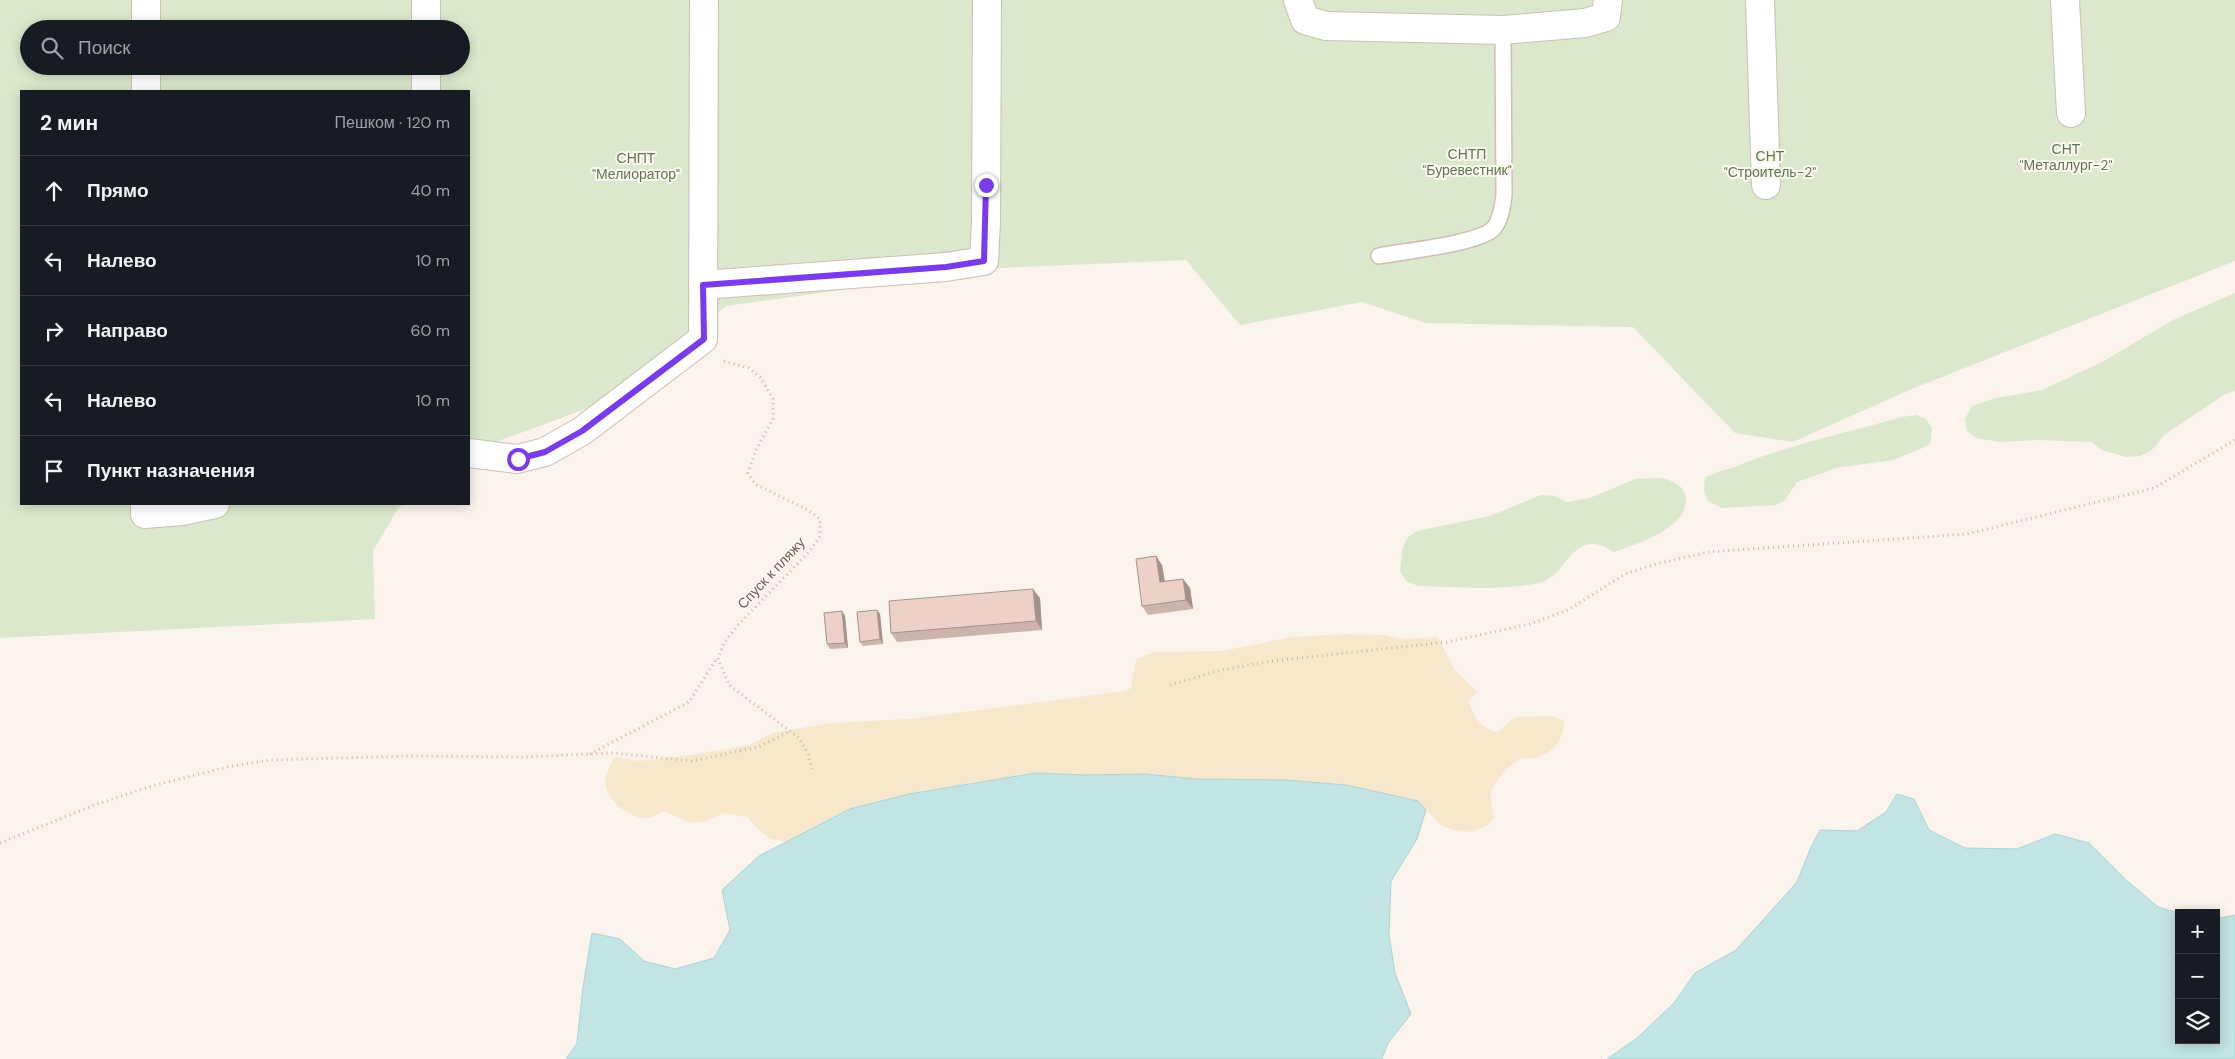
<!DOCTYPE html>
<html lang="ru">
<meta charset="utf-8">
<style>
:root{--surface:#171b24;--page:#242831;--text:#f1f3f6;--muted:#9ea1a6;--line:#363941}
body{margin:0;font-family:"DM Sans",sans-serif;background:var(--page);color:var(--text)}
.controls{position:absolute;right:15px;bottom:15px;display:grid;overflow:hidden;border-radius:0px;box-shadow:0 2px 12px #0003}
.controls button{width:45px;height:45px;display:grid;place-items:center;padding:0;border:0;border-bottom:1px solid var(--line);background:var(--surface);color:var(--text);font:25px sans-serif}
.stop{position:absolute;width:15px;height:15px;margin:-11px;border:4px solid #7c3aed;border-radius:50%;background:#fff}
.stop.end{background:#7c3aed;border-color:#fff;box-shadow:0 1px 5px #0008}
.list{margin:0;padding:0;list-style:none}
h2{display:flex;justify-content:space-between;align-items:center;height:65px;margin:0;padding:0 20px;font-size:21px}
h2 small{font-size:16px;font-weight:400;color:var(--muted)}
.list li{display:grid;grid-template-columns:32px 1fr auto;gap:15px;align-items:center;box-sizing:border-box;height:70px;padding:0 20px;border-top:1px solid var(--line)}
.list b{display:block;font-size:19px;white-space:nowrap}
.list em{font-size:16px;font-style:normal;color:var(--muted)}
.icon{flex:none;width:28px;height:28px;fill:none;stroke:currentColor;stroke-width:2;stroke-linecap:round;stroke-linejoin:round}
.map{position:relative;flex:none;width:2235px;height:1059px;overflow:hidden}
.search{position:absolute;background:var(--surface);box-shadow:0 2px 12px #0003;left:20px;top:20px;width:450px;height:55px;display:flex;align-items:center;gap:12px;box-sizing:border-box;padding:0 18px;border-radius:28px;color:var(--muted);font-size:19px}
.panel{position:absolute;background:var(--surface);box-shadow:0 2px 12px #0003;left:20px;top:90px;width:450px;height:415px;border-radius:0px}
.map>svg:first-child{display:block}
.green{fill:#dbe8cb;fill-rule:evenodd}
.sand{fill:#f7e7cb}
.water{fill:#c2e4e4;stroke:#a9d4d5}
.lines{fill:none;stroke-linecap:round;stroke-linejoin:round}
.lane-casing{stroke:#cfbdb5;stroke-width:18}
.street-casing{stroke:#cfbdb5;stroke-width:30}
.path{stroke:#d4b3a9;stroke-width:3;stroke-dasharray:1 4;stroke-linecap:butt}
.lane{stroke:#fff;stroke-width:15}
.street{stroke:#fff;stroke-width:28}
.wall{fill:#cdb4aa}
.shaded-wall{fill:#a7928b}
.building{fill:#eed1c6;stroke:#a7928b}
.route{stroke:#7c3aed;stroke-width:6}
.labels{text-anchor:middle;stroke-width:4;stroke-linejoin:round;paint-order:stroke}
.park-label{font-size:14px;fill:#5e7949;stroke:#fef8f3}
.street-label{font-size:14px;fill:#755850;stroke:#fef8f3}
</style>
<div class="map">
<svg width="2235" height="1059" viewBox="0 0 2235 1059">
<rect width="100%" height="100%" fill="#fbf3ec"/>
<g class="green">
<path d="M0 0H2235V261L1909 390 1793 442 1735 433 1633 327 1426 323 1362 302 1240 325 1186 260 999 268 726 306 588 408 469 452V91H21V504H403L397 510 373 551 375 619 0 638ZM29 29H461V66H29Z"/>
<path d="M2235 293V391L2224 395 2164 435 2152 450 2140 456 2126 457 2102 450 2091 442 2038 440 2000 442 1976 438 1967 431 1965 419 1972 406 1996 398 2042 390 2102 362 2173 320Z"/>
<path d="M1917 415 1926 419 1932 428 1930 444 1925 447 1893 460 1836 468 1797 482 1785 500 1776 505 1722 508 1708 501 1704 491 1705 478C1716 471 1725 471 1737 466 1790 444 1847 433 1902 417Z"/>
<path d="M1663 478C1674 482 1686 486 1686 500 1686 529 1636 544 1614 552 1610 550 1605 546 1600 545 1570 538 1565 575 1542 582 1508 591 1454 587 1418 586L1406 581 1400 571 1402 551 1407 538 1417 531 1490 516 1541 495 1555 496 1567 502 1590 498 1635 479Z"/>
</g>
<path class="sand" d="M1345 634 1384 635 1404 639 1438 637 1454 669 1477 692 1469 701C1472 716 1482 730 1498 732L1515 717 1553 716 1564 721C1564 739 1553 753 1536 758 1531 759 1525 757 1520 759 1511 763 1492 783 1491 794 1490 801 1493 810 1494 817L1488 825 1473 832 1453 830 1441 825 1418 801 1346 785 1286 780 1196 779 1145 774 1085 775 1036 773 909 794 850 809 787 842 771 839 761 832 747 817 723 813 707 821 690 823 664 811C657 814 650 820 642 818 627 815 609 802 606 787 604 777 610 766 614 757L639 761 691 755 750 745 772 733 831 723 910 719 1126 691 1131 688 1136 659 1155 652 1223 651 1293 637Z"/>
<g class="water">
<path d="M1036 773 1085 775 1145 774 1196 779 1286 780 1346 785 1418 801 1426 810 1417 839 1391 881 1389 935 1395 973 1411 1014 1388 1043 1382 1059H566L577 1043 583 987 592 933 620 939 644 961 675 969 714 958 730 930 722 890 759 856 850 809 909 794Z"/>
<path d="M1897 794 1914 799 1929 830 1965 848 2017 849 2055 834 2089 843 2125 879 2158 907 2179 913V1040H2216V919L2235 915V1059H1607L1637 1038 1674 1003 1695 973 1736 950 1797 882 1811 847 1820 830 1857 831 1886 812Z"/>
</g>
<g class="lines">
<g class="lane-casing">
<path id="lane" d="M1379 256C1404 251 1477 244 1493 229 1501 221 1502 207 1504 196L1503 30"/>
</g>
<g class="street-casing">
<g id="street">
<path d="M1298 0 1305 20 1326 26 1503 30 1585 23 1606 17 1608 0"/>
<path d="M1760 0 1766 185"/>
<path d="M2065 0 2071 113"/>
<path d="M146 29V0"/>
<path d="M426 29V0"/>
<path d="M146 91V66"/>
<path d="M426 91V66"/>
<path d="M703 285 946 267 984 261 986 222 987 0"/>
<path d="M469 453 517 459 545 452 582 431 703 339 704 0"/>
<path d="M145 504V514L182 511 215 504"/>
</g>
</g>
<g class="path">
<path d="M724 361 749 368 761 378 773 399V419L756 450 748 473 755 484 808 510 820 519V536L809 552 737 626 724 643 718 658 729 685 799 738 808 754 812 769"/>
<path d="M1170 685 1222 670 1271 661 1447 642 1530 624 1568 610 1625 574 1656 564 1708 552 1967 534 2154 488 2235 440"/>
<path d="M590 754 689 702 717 658"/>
<path d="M0 843 97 804 152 786 227 767 270 760 410 756 522 757 614 753 692 761 758 747 791 731"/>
</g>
<use href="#lane" class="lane"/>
<use href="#street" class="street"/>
</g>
<g class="wall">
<path d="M1162 565 1165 581 1183 579 1190 588 1193 609 1148 615 1142 606Z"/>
<path d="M1040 598 1042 630 897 642 891 633Z"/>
<path d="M842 611 845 616 848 648 830 649 827 644Z"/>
<path d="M880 614 883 644 863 646 860 642Z"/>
</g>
<g class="shaded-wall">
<path d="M1156 556 1162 565 1166 591 1160 582Z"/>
<path d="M1183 579 1190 588 1193 609 1186 600Z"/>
<path d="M1033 589 1040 598 1042 630 1036 621Z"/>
<path d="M877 610 880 614 883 644 880 639Z"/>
<path d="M842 611 845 616 848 648 845 643Z"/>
</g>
<g class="building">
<path d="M1156 556 1160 582 1183 579 1186 600 1142 606 1136 559Z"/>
<path d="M1033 589 1036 621 891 633 889 601Z"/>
<path d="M877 610 880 639 860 642 857 612Z"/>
<path d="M842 611 845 643 827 644 824 613Z"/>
</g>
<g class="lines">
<path class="route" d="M518 459 545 452 582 431 704 339 703 285 946 267 984 261 986 185"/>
</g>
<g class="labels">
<g class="park-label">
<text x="2066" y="154">СНТ<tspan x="2066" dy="16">"Металлург-2"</tspan></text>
<text x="1467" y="159">СНТП<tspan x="1467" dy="16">"Буревестник"</tspan></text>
<text x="1770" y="161">СНТ<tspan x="1770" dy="16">"Строитель-2"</tspan></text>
<text x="636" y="163">СНПТ<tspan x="636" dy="16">"Мелиоратор"</tspan></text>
</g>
<g class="street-label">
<text transform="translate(771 573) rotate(-47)" y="5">Спуск к пляжу</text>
</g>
</g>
</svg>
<div class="controls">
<button>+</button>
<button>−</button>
<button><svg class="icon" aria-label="layers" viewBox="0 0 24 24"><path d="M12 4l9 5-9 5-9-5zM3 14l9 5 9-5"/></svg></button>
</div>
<div class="stop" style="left:518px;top:459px"></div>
<div class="stop end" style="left:986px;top:185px"></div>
<div class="search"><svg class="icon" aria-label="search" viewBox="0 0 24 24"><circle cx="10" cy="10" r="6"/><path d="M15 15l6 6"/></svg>Поиск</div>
<section class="panel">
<h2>2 мин<small>Пешком · 120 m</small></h2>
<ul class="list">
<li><svg class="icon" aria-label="ahead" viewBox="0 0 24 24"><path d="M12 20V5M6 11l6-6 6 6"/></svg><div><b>Прямо</b></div><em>40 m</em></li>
<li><svg class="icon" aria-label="left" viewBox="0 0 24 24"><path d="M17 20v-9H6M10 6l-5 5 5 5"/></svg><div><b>Налево</b></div><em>10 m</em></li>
<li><svg class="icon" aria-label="right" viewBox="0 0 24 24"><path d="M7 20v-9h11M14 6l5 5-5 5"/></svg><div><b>Направо</b></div><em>60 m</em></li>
<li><svg class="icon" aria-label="left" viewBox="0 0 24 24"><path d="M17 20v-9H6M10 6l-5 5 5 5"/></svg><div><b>Налево</b></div><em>10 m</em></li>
<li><svg class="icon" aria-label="arrive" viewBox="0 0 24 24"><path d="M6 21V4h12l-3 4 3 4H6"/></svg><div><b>Пункт назначения</b></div></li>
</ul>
</section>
</div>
